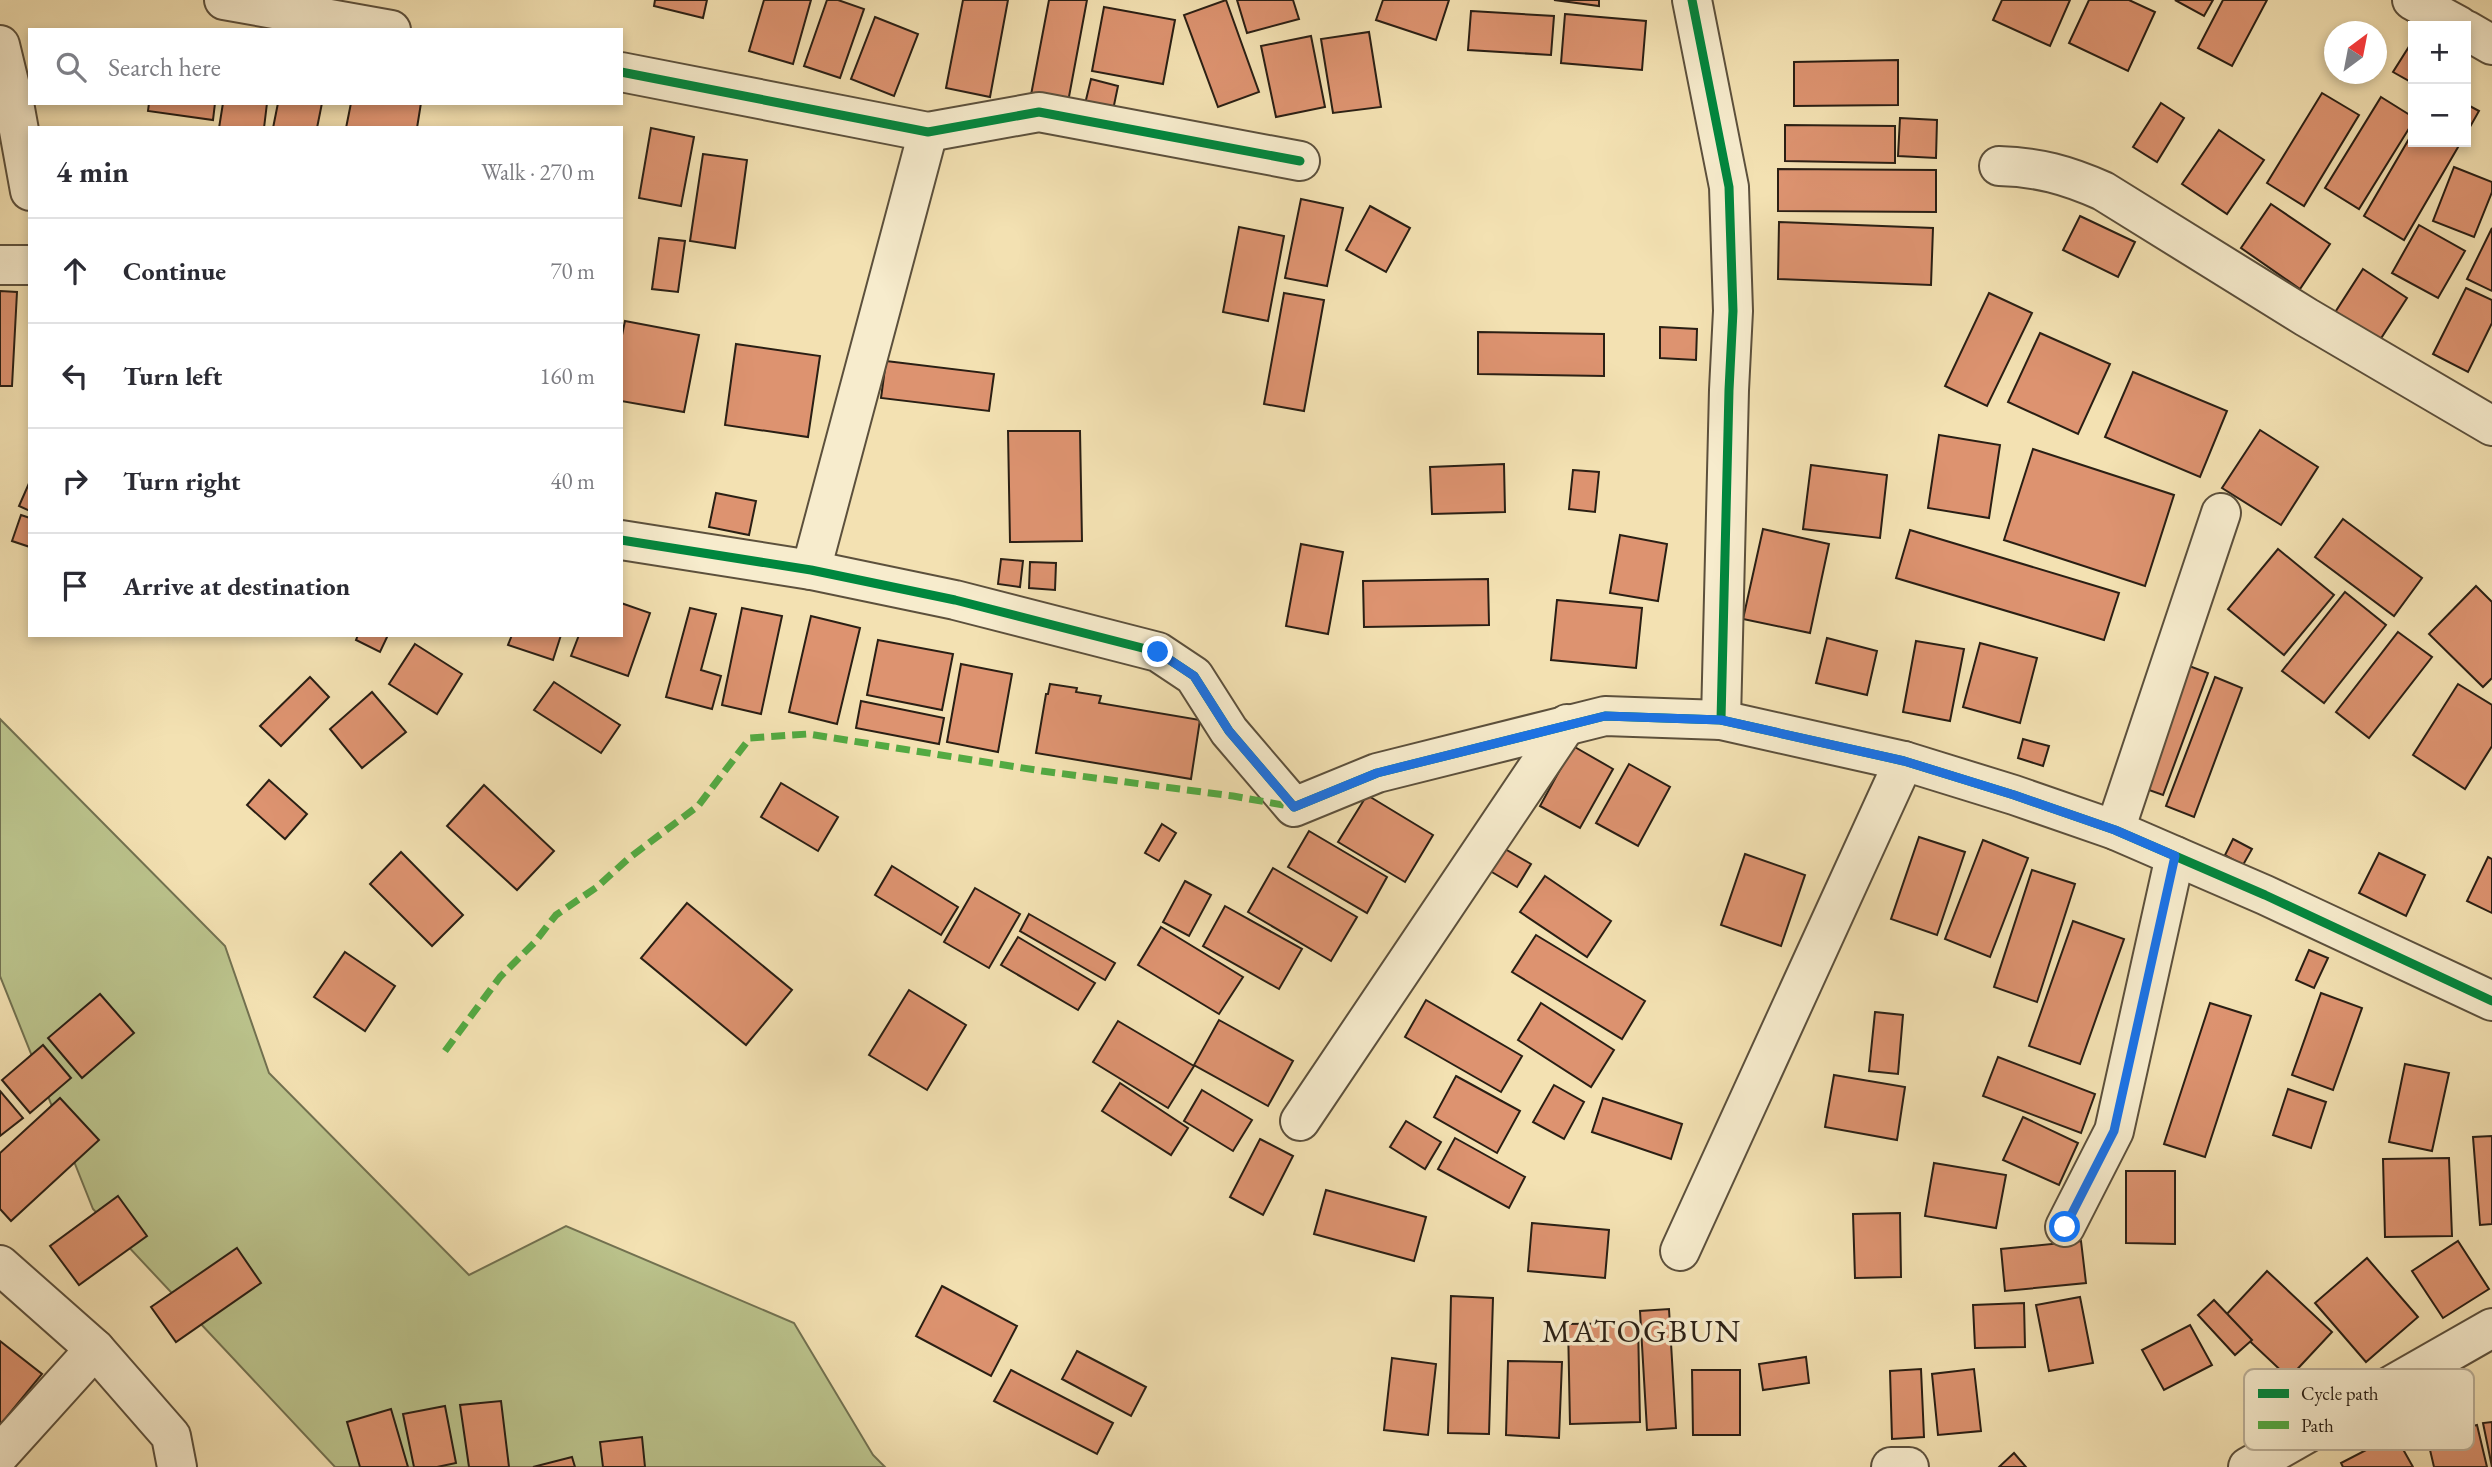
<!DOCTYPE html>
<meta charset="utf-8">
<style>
:root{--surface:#fff;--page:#f7f7f7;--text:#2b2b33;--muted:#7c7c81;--line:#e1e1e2}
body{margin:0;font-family:"EB Garamond",serif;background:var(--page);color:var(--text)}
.controls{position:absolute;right:21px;top:21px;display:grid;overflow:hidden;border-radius:0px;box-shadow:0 4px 10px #0003}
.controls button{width:63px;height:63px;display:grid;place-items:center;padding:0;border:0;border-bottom:2px solid var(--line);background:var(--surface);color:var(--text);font:35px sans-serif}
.compass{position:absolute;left:2324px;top:21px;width:63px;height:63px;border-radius:50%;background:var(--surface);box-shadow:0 4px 10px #0003;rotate:32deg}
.stop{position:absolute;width:21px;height:21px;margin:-16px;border:5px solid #1a73e8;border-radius:50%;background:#fff}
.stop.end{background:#1a73e8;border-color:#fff;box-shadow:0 2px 7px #0008}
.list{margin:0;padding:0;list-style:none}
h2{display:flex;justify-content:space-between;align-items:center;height:91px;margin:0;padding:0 28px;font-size:30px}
h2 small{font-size:23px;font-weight:400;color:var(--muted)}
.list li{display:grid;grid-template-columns:46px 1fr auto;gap:21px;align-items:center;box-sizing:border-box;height:105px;padding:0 28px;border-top:2px solid var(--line)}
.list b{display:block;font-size:26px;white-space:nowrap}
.list em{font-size:23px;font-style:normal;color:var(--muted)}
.icon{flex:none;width:38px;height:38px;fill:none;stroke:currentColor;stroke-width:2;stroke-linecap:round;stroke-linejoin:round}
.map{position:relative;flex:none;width:2492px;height:1467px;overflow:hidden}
.search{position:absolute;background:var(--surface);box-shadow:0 4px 10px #0003;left:28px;top:28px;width:595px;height:77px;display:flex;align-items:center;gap:18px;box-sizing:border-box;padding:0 24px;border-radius:0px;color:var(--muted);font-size:26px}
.panel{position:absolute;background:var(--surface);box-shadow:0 4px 10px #0003;left:28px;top:126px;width:595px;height:511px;border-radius:0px}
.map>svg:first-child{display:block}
.green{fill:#bbc38c;stroke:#727150;stroke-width:2}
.building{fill:#dd9370;stroke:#2a1f14;stroke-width:2}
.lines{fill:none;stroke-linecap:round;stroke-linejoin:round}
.minor-casing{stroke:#5c503c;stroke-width:42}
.minor{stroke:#f7eccd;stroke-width:38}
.quiet{stroke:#53aa42;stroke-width:7;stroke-dasharray:14 7;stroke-linecap:butt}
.cycleway-casing{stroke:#f7eccd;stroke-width:13}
.cycleway{stroke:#00873e;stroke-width:9}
.route{stroke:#1a73e8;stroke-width:9}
.labels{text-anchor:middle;stroke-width:7;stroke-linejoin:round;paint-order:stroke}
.quarter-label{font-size:32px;letter-spacing:2px;fill:#2a1f14;stroke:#f7eccd}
.key{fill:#f7eccd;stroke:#baae96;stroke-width:2}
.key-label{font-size:19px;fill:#2a1f14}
</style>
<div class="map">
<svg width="2492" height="1467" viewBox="0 0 2492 1467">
<rect width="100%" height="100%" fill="#f3e1b2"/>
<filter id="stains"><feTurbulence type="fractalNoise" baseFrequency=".00286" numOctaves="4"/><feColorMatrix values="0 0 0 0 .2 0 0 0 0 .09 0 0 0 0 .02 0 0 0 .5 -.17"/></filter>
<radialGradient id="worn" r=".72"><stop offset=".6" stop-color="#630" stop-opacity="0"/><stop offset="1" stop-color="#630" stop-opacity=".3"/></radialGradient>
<path class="green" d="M0 719 225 946 269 1073 469 1275 566 1226 794 1323 873 1455 885 1467H335L93 1209 0 976Z"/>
<g class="building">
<path d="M655 0H707L703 18 654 6Z"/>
<path d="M764 0H811L793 64 749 51Z"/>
<path d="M827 0H838L864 9 840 78 804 66Z"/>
<path d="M963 0H1008L990 97 946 88Z"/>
<path d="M1049 0H1087L1068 102 1031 95Z"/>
<path d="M1226 0 1259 92 1218 107 1184 15Z"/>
<path d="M1237 0H1293L1299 19 1247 33Z"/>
<path d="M1383 0H1449L1436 40 1376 20Z"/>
<path d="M1554 0H1599V6Z"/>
<path d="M2002 0H2070L2050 46 1993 20Z"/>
<path d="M2089 0H2129L2155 12 2128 71 2069 43Z"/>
<path d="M2175 0H2213L2204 16Z"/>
<path d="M2223 0H2267L2232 66 2198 48Z"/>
<path d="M1104 7 1175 20 1163 84 1092 71Z"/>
<path d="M1471 11 1554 16 1551 55 1468 50Z"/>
<path d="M1565 14 1646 21 1642 70 1561 63Z"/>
<path d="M875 17 918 34 894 96 851 79Z"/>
<path d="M1369 32 1381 107 1333 113 1321 39Z"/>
<path d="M1311 36 1325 107 1276 117 1261 46Z"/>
<path d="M2410 45 2413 47V78L2411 82 2393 72Z"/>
<path d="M1898 60V105L1794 106V62Z"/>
<path d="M1091 79 1118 86 1113 110 1085 104Z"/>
<path d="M2322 93 2359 115 2304 206 2267 183Z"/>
<path d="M2381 97 2413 117V122L2359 209 2325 188Z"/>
<path d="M149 103H215L213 120 148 111Z"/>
<path d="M223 103H267L264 128H219Z"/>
<path d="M278 103H322L317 128H273Z"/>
<path d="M351 103H421L417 128H346Z"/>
<path d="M2161 103 2184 118 2157 162 2133 147Z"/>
<path d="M2466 104 2479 111 2466 134Z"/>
<path d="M1900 118 1937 120 1936 158 1898 156Z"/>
<path d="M1785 125 1895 126V163L1785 161Z"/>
<path d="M651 128 694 137 681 206 639 198Z"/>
<path d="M2219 130 2264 160 2227 214 2182 184Z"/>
<path d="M2413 132V142H2461L2404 240 2364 216Z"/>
<path d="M703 154 747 160 735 248 690 241Z"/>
<path d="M2454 167 2492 182V192L2474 237 2433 221Z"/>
<path d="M1778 169 1936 170V212L1778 211Z"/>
<path d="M1301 199 1343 208 1327 286 1285 278Z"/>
<path d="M2271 204 2330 244 2300 289 2241 248Z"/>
<path d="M1370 206 1410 228 1386 272 1346 250Z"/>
<path d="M2080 216 2135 242 2118 277 2063 250Z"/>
<path d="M1779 222 1933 228 1931 285 1778 279Z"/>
<path d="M2419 225 2465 251 2438 298 2392 273Z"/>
<path d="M1239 227 1284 236 1268 321 1223 312Z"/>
<path d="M2492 228V291L2467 279Z"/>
<path d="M659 238 685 241 678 292 652 289Z"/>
<path d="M2363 269 2407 298 2378 343 2334 314Z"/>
<path d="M2466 288 2492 300V323L2468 372 2433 354Z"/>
<path d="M0 291 17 292 12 386H0Z"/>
<path d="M1284 293 1324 300 1304 411 1264 404Z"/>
<path d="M1989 293 2032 313 1987 406 1945 386Z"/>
<path d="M625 321 699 335 684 412 621 401V340Z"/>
<path d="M1660 327 1697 329 1696 360 1660 358Z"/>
<path d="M1478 332 1604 334V376L1478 374Z"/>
<path d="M2040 333 2110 364 2078 434 2008 402Z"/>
<path d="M736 344 820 356 808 437 725 425Z"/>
<path d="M886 361 994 374 989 411 881 398Z"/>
<path d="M2133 372 2227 411 2200 477 2105 437Z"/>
<path d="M2260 430 2318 467 2281 525 2222 488Z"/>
<path d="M1008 431H1080L1082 541 1010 542Z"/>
<path d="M1939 435 2000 445 1989 518 1928 508Z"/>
<path d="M2033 449 2174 495 2145 586 2004 540Z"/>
<path d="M1504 464 1505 512 1432 514 1430 467Z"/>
<path d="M1811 465 1887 475 1880 538 1803 529Z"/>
<path d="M1573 470 1599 472 1595 512 1569 509Z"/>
<path d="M30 481V511L19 506Z"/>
<path d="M716 493 756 501 749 535 709 527Z"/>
<path d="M21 515 30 518V547L12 541Z"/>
<path d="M2343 519 2422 578 2394 616 2315 557Z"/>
<path d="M1763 529 1829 544 1810 633 1743 619Z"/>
<path d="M1910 530 2119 593 2104 640 1896 578Z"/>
<path d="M1620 535 1667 544 1658 601 1610 593Z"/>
<path d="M1301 544 1343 552 1328 634 1286 626Z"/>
<path d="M2278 549 2334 595 2284 655 2228 609Z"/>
<path d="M1001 559 1023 561 1020 587 998 584Z"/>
<path d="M1030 562 1056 563 1055 590 1029 588Z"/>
<path d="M1488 579 1489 625 1364 627 1363 581Z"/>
<path d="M2476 586 2492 602V678L2483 687 2429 634Z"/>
<path d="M2345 592 2386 625 2324 703 2282 671Z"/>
<path d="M1557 600 1642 608 1636 668 1551 660Z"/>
<path d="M621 603 650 613 628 676 571 656 579 635H621Z"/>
<path d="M690 608 716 614 701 670 721 676 712 709 666 697Z"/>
<path d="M742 608 782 616 761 714 722 705Z"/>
<path d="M811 616 860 628 837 724 789 712Z"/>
<path d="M2398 632 2432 657 2369 738 2336 712Z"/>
<path d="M358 635H388L380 652 356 640Z"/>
<path d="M512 635H561L553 660 508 645Z"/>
<path d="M1827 638 1877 651 1867 695 1816 683Z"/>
<path d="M878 640 953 654 942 710 867 695Z"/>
<path d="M1916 641 1964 649 1950 721 1903 712Z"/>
<path d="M1980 643 2037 658 2020 723 1963 707Z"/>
<path d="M415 644 462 674 437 714 389 684Z"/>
<path d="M2176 661 2208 673 2163 795 2132 784Z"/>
<path d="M961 664 1012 674 998 752 947 742Z"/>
<path d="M310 677 329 697 281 746 260 726Z"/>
<path d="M2215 677 2242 688 2194 817 2166 806Z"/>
<path d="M554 682 620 725 601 753 534 710Z"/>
<path d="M1050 684 1077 688 1076 692 1101 696 1099 703 1200 720 1191 779 1036 753 1046 694H1048Z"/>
<path d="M2458 684 2492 705V746L2465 789 2413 755Z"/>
<path d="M372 692 406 732 362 768 330 729Z"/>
<path d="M861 701 944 718 939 744 856 728Z"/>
<path d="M2023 739 2049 746 2043 766 2018 758Z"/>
<path d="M1573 746 1613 769 1580 828 1540 806Z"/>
<path d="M1629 764 1670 787 1638 846 1596 823Z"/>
<path d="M269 780 307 814 285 839 247 805Z"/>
<path d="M781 783 838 817 818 851 761 817Z"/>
<path d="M484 785 554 851 517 890 447 826Z"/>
<path d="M1367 795 1433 835 1405 882 1338 842Z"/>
<path d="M1162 824 1176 833 1159 861 1145 853Z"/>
<path d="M1309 831 1387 877 1367 913 1288 867Z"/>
<path d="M1919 837 1965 852 1937 935 1891 919Z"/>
<path d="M2233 839 2252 849 2243 865 2225 855Z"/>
<path d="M1983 840 2028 858 1990 957 1945 939Z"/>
<path d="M1493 842 1531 864 1517 887 1480 865Z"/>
<path d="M401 852 463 915 432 946 370 884Z"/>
<path d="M2379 853 2425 875 2406 916 2359 893Z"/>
<path d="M1745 854 1805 875 1781 946 1721 925Z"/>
<path d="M2488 857 2492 859V913L2467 901Z"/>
<path d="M892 866 958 907 941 935 875 895Z"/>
<path d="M1273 868 1357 917 1331 961 1248 912Z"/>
<path d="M2032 870 2075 884 2037 1002 1994 987Z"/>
<path d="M1545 876 1611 921 1587 957 1520 912Z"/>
<path d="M1185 881 1211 895 1189 936 1163 922Z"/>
<path d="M975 888 1020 914 989 968 944 942Z"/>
<path d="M687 903 792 990 746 1045 641 958Z"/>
<path d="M1225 906 1302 949 1279 989 1203 946Z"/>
<path d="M1029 914 1115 963 1105 980 1020 931Z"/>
<path d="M2073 921 2124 939 2080 1064 2029 1046Z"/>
<path d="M1161 927 1243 977 1219 1014 1138 965Z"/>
<path d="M1536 935 1645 1001 1622 1039 1512 972Z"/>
<path d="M1018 937 1095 983 1078 1010 1001 965Z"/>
<path d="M2309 950 2328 958 2314 988 2296 980Z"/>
<path d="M345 952 395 986 365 1031 314 997Z"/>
<path d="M909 990 966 1025 927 1090 869 1055Z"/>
<path d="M2321 993 2362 1008 2333 1090 2292 1075Z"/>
<path d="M100 994 134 1033 82 1078 48 1038Z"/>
<path d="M1426 1000 1522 1056 1501 1092 1405 1037Z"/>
<path d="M1541 1003 1614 1050 1591 1087 1518 1040Z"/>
<path d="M2210 1003 2251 1016 2205 1157 2164 1144Z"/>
<path d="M1875 1012 1903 1015 1898 1074 1869 1071Z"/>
<path d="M1219 1020 1293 1061 1268 1106 1194 1065Z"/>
<path d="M1118 1021 1194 1066 1168 1108 1093 1062Z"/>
<path d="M43 1045 71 1078 30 1113 2 1080Z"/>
<path d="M1998 1057 2095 1094 2081 1133 1983 1096Z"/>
<path d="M2405 1064 2449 1073 2432 1151 2389 1142Z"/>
<path d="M1834 1075 1905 1087 1897 1140 1825 1127Z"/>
<path d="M1456 1076 1520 1111 1497 1153 1434 1117Z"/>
<path d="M1120 1083 1188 1128 1171 1155 1102 1111Z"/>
<path d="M1554 1085 1584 1102 1564 1139 1533 1122Z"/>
<path d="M2288 1089 2326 1102 2311 1148 2273 1135Z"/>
<path d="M1202 1090 1252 1120 1233 1151 1184 1121Z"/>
<path d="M0 1091 23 1118 0 1136Z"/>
<path d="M60 1098 99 1140 11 1221 0 1209V1153Z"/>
<path d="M1603 1098 1682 1124 1671 1159 1592 1132Z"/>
<path d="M2023 1117 2078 1143 2059 1185 2003 1160Z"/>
<path d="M1406 1121 1441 1142 1425 1169 1390 1147Z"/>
<path d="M2492 1136V1224L2480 1225 2473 1137Z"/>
<path d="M1455 1138 1525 1177 1509 1208 1438 1169Z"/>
<path d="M1260 1139 1293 1156 1263 1215 1230 1197Z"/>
<path d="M2449 1158 2452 1236 2385 1237 2383 1159Z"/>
<path d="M1934 1163 2006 1175 1996 1228 1925 1216Z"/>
<path d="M2126 1171H2175V1244L2126 1243Z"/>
<path d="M1326 1190 1426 1217 1414 1261 1314 1234Z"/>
<path d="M118 1196 147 1236 79 1285 50 1246Z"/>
<path d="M1900 1213 1901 1277 1855 1278 1853 1214Z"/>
<path d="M1532 1223 1609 1230 1605 1278 1528 1271Z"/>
<path d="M2081 1241 2086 1283 2005 1291 2001 1249Z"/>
<path d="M2458 1241 2489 1289 2443 1318 2412 1271Z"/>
<path d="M237 1248 261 1283 176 1342 151 1307Z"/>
<path d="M2367 1258 2418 1317 2366 1362 2315 1303Z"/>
<path d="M2267 1271 2332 1332 2289 1378 2224 1317Z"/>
<path d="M942 1286 1017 1326 991 1376 916 1336Z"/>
<path d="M1451 1296 1493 1298 1489 1434 1448 1433Z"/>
<path d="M2080 1297 2093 1363 2049 1371 2036 1305Z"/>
<path d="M2214 1300 2252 1340 2235 1355 2198 1315Z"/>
<path d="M2024 1303 2025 1347 1975 1348 1973 1305Z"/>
<path d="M1669 1309 1676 1428 1647 1430 1640 1311Z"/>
<path d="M1638 1323 1640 1422 1570 1424 1568 1324Z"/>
<path d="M2190 1325 2212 1365 2164 1390 2142 1350Z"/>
<path d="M0 1341 42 1374 0 1425Z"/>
<path d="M1077 1351 1146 1387 1131 1416 1062 1379Z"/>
<path d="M1806 1357 1809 1383 1763 1390 1759 1364Z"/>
<path d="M1392 1358 1436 1364 1428 1435 1384 1430Z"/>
<path d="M1508 1361 1562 1362 1559 1438 1506 1435Z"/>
<path d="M1921 1369 1924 1437 1892 1439 1890 1371Z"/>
<path d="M1974 1369 1981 1431 1938 1435 1932 1374Z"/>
<path d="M1011 1370 1113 1423 1097 1454 994 1401Z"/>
<path d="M1692 1370H1740V1435H1693Z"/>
<path d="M501 1401 509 1467H469L460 1405Z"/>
<path d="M445 1406 456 1463 437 1467H414L403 1414Z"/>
<path d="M391 1409 408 1467H360L347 1422Z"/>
<path d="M2492 1422V1467L2483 1423Z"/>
<path d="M2477 1425 2487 1467H2434L2427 1437Z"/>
<path d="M2395 1435 2413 1467H2343L2341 1463Z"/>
<path d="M642 1437 645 1467H603L600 1442Z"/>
<path d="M2014 1453 2026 1467H1999Z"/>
<path d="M572 1457 575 1467H533Z"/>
</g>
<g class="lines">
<g class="minor-casing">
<g id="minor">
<path d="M224 0 391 30"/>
<path d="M1692 0 1729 187 1733 311 1729 390 1721 720"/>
<path d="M2412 0 2459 26"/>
<path d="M2466 30 2492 45"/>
<path d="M0 45 14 103 30 191"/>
<path d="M621 72 928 132 1039 112 1300 161"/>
<path d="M1999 166C2038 167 2067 175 2103 191L2306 317 2492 426"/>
<path d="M0 265H30"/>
<path d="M621 540 811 570 955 600 1158 652 1194 676 1229 731 1294 807 1377 773 1605 716 1721 720 1904 761 2014 795 2115 830 2265 895 2492 1001"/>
<path d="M811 570 928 132"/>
<path d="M2115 830 2221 513"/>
<path d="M1300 1121 1567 724"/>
<path d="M2065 1227 2114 1131 2175 856"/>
<path d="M1680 1251 1904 761"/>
<path d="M0 1265 95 1349 171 1436 177 1467"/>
<path d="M0 1454 95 1349"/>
<path d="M1891 1467H1909"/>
<path d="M2248 1467 2492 1328"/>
</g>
</g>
<use href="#minor" class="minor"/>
<path class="quiet" d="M445 1051 500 977 534 943 556 915 597 887 629 858 698 806 750 738 808 734 1042 771 1233 796 1294 807"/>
<g class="cycleway-casing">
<g id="cycleway">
<path d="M1692 0 1729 187 1733 311 1729 390 1721 720"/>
<path d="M621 72 928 132 1039 112 1300 161"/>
<path d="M621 540 811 570 955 600 1158 652 1194 676 1229 731 1294 807 1377 773 1605 716 1721 720 1904 761 2014 795 2115 830 2265 895 2492 1001"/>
</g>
</g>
<use href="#cycleway" class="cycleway"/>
</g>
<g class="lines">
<path class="route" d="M1158 652 1194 676 1229 731 1294 807 1377 773 1605 716 1721 720 1904 761 2014 795 2115 830 2175 856 2114 1131 2065 1227"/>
</g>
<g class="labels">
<g class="quarter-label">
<text x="1642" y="1342">MATOGBUN</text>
</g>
</g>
<rect x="2244" y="1369" width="230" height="81" rx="10" class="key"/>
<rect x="2258" y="1389" width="31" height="9" fill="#00873e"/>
<rect x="2258" y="1421" width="31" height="8" fill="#53aa42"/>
<g class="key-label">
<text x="2301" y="1400">Cycle path</text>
<text x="2301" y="1432">Path</text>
</g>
<rect width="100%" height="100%" filter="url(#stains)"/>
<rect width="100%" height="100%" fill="url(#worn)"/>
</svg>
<div class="controls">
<button>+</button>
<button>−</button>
</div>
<svg class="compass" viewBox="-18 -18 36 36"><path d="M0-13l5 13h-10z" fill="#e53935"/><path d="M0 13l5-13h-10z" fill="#7c7c81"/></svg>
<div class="stop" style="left:2065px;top:1227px"></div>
<div class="stop end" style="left:1158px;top:652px"></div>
<div class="search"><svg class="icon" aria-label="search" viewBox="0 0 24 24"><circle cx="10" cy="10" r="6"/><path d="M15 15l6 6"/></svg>Search here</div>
<section class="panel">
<h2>4 min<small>Walk · 270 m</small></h2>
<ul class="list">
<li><svg class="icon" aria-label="ahead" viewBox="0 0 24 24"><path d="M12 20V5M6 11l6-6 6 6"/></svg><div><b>Continue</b></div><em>70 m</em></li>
<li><svg class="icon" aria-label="left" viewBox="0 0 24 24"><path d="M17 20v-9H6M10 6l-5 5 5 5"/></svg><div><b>Turn left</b></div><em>160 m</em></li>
<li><svg class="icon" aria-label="right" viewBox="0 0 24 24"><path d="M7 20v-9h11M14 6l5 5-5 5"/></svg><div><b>Turn right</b></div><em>40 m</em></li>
<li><svg class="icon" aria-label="arrive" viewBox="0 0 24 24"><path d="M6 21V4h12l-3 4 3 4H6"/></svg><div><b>Arrive at destination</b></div></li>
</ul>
</section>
</div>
